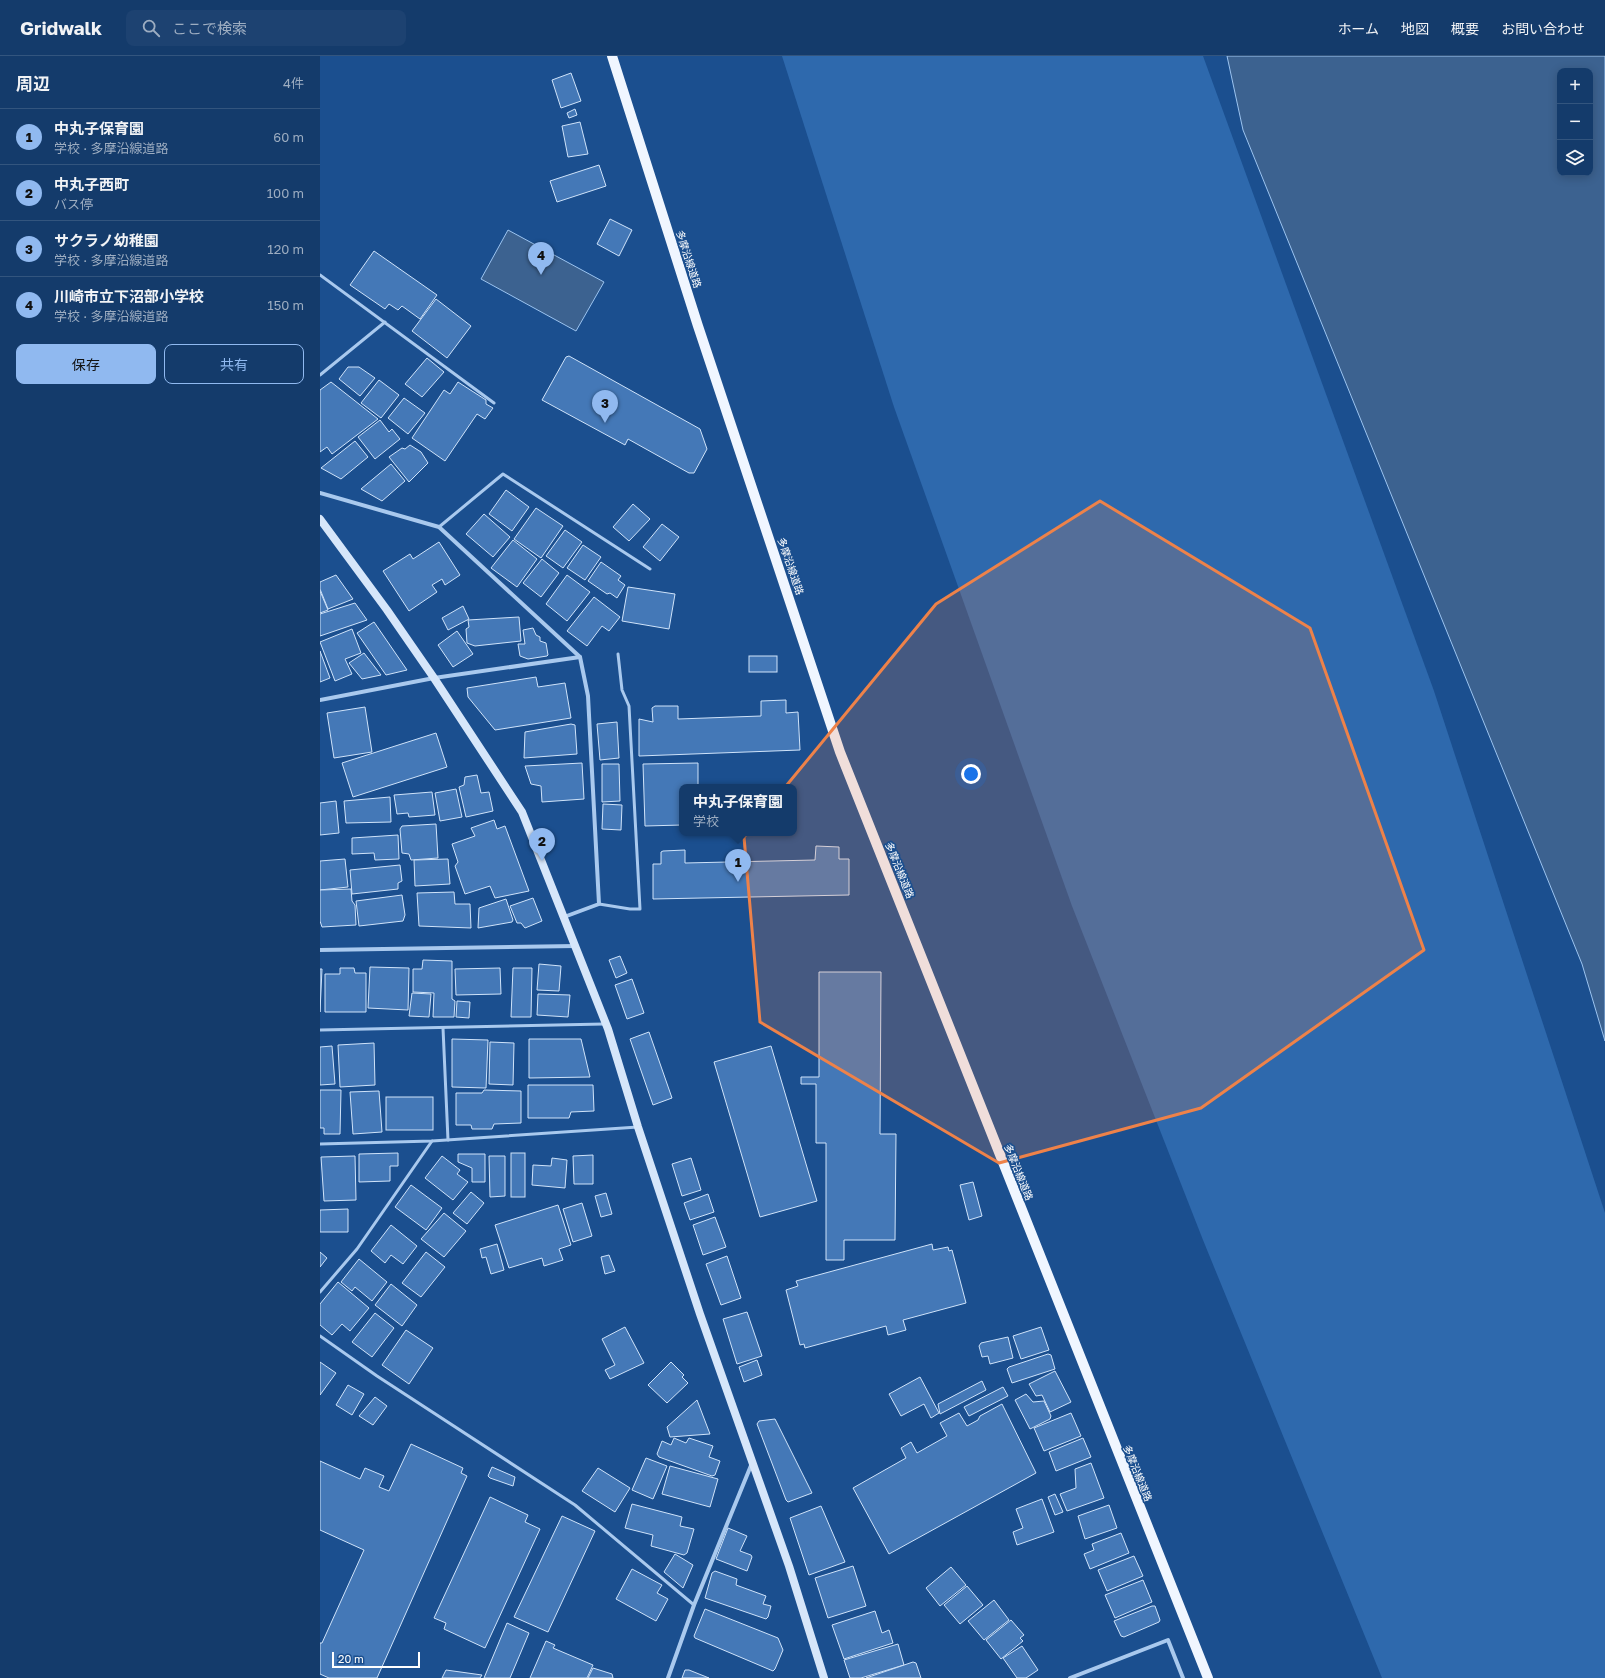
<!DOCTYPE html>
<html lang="ja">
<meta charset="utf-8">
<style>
:root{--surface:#143b6b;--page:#1d4271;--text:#f1f3f6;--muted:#9dadc1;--line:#33557e;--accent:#90b9f0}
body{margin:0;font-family:"Golos Text","Noto Sans JP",sans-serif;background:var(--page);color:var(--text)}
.controls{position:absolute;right:12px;top:12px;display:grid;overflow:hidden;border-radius:8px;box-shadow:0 2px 10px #0003}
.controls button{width:36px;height:36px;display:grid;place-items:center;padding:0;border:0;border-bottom:1px solid var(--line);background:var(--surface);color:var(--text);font:20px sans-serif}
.scale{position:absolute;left:12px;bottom:10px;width:88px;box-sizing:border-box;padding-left:4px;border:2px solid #fff;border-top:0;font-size:11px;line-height:14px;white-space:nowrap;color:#fff;-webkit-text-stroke:3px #1b4f8f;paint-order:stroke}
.you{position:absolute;left:651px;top:718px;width:14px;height:14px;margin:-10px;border:3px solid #fff;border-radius:50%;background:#1a73e8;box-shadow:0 0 0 6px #1a73e833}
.badge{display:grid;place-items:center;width:26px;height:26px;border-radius:50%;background:var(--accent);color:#111;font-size:13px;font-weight:700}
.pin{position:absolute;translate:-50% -33px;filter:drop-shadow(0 1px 2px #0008)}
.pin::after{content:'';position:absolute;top:21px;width:14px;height:12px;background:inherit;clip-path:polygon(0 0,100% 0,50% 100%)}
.popup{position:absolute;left:359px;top:728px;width:118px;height:52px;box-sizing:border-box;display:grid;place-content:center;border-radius:8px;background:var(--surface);filter:drop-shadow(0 1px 3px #0005);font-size:13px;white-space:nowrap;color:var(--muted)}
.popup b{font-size:15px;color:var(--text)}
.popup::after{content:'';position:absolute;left:50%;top:100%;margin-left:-8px;border:8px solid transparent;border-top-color:var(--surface)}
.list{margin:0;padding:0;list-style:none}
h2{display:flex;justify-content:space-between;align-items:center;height:52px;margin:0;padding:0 16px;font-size:17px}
h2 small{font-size:13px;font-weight:400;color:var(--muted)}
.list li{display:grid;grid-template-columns:26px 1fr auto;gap:12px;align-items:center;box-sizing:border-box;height:56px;padding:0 16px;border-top:1px solid var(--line)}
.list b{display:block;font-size:15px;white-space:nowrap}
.list p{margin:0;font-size:13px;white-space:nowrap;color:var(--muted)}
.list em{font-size:13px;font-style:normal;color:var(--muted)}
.actions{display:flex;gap:8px;padding:12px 16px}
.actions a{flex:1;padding:9px 0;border:1px solid var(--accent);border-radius:8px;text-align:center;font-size:14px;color:var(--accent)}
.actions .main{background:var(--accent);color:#111}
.icon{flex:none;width:22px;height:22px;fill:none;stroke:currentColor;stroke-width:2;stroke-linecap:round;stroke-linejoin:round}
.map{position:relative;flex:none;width:1285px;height:1622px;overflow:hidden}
header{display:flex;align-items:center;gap:24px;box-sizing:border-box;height:56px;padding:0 20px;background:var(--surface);border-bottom:1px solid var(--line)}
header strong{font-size:19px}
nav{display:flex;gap:22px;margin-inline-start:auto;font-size:14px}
.search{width:280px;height:36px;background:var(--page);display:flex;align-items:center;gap:10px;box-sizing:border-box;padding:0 14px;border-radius:8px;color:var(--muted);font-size:15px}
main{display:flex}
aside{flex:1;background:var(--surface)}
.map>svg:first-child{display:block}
.green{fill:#2e69ad}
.water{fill:#3c6290;stroke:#9cc4f0;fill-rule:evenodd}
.building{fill:#4478b7;stroke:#cfe3fa}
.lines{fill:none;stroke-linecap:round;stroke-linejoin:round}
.lane{stroke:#a9c9ee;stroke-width:3}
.street{stroke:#a9c9ee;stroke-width:4}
.secondary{stroke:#d6e6fa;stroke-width:8}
.primary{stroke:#f0f6ff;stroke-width:10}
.marked{fill:#ee8249;fill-opacity:0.2;stroke:#ee8249;stroke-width:3;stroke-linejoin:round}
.labels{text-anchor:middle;stroke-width:3.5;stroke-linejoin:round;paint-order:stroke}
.street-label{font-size:10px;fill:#fff;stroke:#1b4f8f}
</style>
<header>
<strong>Gridwalk</strong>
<div class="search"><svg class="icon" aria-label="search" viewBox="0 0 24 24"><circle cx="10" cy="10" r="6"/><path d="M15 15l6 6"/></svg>ここで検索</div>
<nav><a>ホーム</a><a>地図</a><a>概要</a><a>お問い合わせ</a></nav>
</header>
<main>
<aside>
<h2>周辺<small>4件</small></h2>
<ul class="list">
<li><span class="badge">1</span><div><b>中丸子保育園</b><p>学校 · 多摩沿線道路</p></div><em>60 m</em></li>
<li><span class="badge">2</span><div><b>中丸子西町</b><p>バス停</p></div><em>100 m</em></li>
<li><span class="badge">3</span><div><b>サクラノ幼稚園</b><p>学校 · 多摩沿線道路</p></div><em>120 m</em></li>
<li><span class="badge">4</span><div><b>川崎市立下沼部小学校</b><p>学校 · 多摩沿線道路</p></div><em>150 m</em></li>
</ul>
<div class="actions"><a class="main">保存</a><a>共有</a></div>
</aside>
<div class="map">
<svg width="1285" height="1622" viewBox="0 0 1285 1622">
<rect width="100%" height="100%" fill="#1b4f8f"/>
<path class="green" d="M462 0H883L1114 635 1285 1157V1622H1062L883 1184 752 850 574 351Z"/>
<g class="water">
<path d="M907 0H1285V985L1262 908 923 74ZM1240 15H1270V117H1240Z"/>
<path d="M188 174 284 226 256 275 161 223Z"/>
</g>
<g class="building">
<path d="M251 17 261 45 241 52 232 24Z"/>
<path d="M255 53 257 59 249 62 247 57Z"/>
<path d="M260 66 268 98 248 101 242 70Z"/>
<path d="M279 109 286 130 237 146 230 125Z"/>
<path d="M290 163 312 174 299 200 277 188Z"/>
<path d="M54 195 117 239 100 263 82 250 78 254 69 248 65 253 30 229Z"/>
<path d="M116 243 151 270 127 302 92 275Z"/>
<path d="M249 300 380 373 387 393 374 417H369L308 383 305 389 222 344 246 301Z"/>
<path d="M107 302 124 316 102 341 85 328Z"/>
<path d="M28 311H39L55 322 40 340 19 323Z"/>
<path d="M59 324 79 339 61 362 41 347Z"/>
<path d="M11 326 58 363 12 398 7 391 0 396V334Z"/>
<path d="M138 326 166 344V348L173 352 165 363 157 358 125 405 92 382 124 334 130 338Z"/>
<path d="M84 342 105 357 88 378 68 362Z"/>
<path d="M60 364 69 376 72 373 80 383 55 403 38 381Z"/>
<path d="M35 385 48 401 21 423 1 412Z"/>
<path d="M90 389 101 396 108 407 89 426 69 401 82 392 85 393Z"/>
<path d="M71 408 85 425 62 445 41 433Z"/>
<path d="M186 434 209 451 192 475 169 458Z"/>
<path d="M313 448 330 463 309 485 293 471Z"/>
<path d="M216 452 243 470 221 502 194 483Z"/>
<path d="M164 458 190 481 173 501 146 478Z"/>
<path d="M342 468 359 481 340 505 323 491Z"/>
<path d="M245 474 262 486 243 512 226 500Z"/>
<path d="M193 484 217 503 197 531 171 512Z"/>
<path d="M119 486 140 519 125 529 122 523 112 529 117 536 89 555 63 515 90 498 93 503Z"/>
<path d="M263 489 281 501 265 524 247 512Z"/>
<path d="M222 503 239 517 221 541 203 527Z"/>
<path d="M281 506 301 520 298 524 305 529 297 542 290 537 287 538 268 525Z"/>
<path d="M16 519 33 543 8 553 0 533V526Z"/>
<path d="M247 519 270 536 247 565 226 548Z"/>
<path d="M308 531 355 538 349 573 302 565Z"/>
<path d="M0 535 8 554 0 557Z"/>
<path d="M274 541 300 561 289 575 282 570 267 590 247 575Z"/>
<path d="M35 547 47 564 0 580V558Z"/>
<path d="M143 550 149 563 128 574 122 562Z"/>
<path d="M199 561 201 585 155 590 147 587 146 573 149 571 148 564Z"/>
<path d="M54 566 87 614 66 619 37 577Z"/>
<path d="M213 572 216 579 220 581V585L226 587 228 599 227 600 208 603 200 600 198 588H205L203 574Z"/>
<path d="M32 573 41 597 25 603 32 618 15 625 0 586Z"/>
<path d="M137 575 153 598 133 611 118 589Z"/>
<path d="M0 595 10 622 0 626Z"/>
<path d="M44 597 61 619 42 623 29 607Z"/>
<rect x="429" y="600" width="28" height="16"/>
<path d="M216 621 218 631 245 627 251 662 175 674 148 641 147 632Z"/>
<path d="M466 644V657L478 656 480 694 319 700V663L333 666 332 652 335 650H358V663L441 660V645Z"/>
<path d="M45 651 52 696 14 702 7 657Z"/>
<path d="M297 666 299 702 280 704 277 668Z"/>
<path d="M251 668 255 669 257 698 204 702 205 676Z"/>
<path d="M116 677 127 711 33 741 22 707Z"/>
<path d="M262 707 264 743 222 746 221 730 211 728 205 710Z"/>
<path d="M378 707V731H362V769L325 770 323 708Z"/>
<path d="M282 708H299L300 745 282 746Z"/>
<path d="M157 719 161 737 169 736 173 755 146 761 139 731 144 729 145 721Z"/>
<path d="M136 733 142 761 120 765 115 737Z"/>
<path d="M112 736 115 759 89 761 88 757 77 758 74 739Z"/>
<path d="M70 741 71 766 26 767 24 745Z"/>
<path d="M16 745 19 777 0 779V747Z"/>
<path d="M283 748 302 749 301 774 282 773Z"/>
<path d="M174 764 177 773 185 770 209 835 175 842 170 830 145 838 135 810 138 806 132 788 155 780 151 772Z"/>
<path d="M116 768 118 802 91 804 89 798 82 797 80 773 82 770Z"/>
<path d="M78 779 79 803 55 804 54 797 32 798V782Z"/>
<path d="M496 790 519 791V803H529V839L333 843V808H341V796L343 795 365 794V807L495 804Z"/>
<path d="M25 803 28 831 0 834V805Z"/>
<path d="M128 803 130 828 95 830 94 804Z"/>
<path d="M80 809 82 825 78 827V833L32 838 30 814Z"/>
<path d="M31 833 32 845 35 849 36 869 2 871 0 865V834Z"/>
<path d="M134 836 135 848H150L151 872 99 870 97 837Z"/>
<path d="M82 839 85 859 83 865 39 870 36 845Z"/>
<path d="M213 842 222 865 205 872 201 867H197L190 850Z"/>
<path d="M186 843 193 864 192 866 158 872 159 852Z"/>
<path d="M300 900 307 917 296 922 289 904Z"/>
<path d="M103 904 132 905V943L135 945 134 961H113L114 937 93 936V913H102Z"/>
<path d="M219 908 241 910 239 935 217 934Z"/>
<path d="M50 911 89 912 88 954 48 952Z"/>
<path d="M20 912H34L35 917H46V956H5V918H20Z"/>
<path d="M180 912 181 938 136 939 135 913Z"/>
<path d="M193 912H212L211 961H191Z"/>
<path d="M0 913H2L0 956Z"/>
<path d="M499 916H561L560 1078H576L575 1184H524V1204H506V1087H496V1028H481V1021H499Z"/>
<path d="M312 923 324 957 307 963 295 929Z"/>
<path d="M92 937 111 938 109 961 89 960Z"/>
<path d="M218 938 250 939 248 961 217 959Z"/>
<path d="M137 945 150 946 149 962 136 961Z"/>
<path d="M329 976 352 1042 333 1049 310 983Z"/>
<path d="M132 983 168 984 166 1032 132 1031Z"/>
<path d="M209 983H261L270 1021 209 1022Z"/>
<path d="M170 986 194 987 193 1029 169 1028Z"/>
<path d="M54 987 55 1029 20 1031 18 989Z"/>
<path d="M12 990 15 1028 0 1029V991Z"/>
<path d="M451 990 497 1145 440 1161 394 1006Z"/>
<path d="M208 1029H273L274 1055 251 1056 249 1062H208Z"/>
<path d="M0 1034H21L20 1078H4V1072H0Z"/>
<path d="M164 1034 201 1035V1067L174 1068 172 1073H152L151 1069H136V1037H162Z"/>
<path d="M59 1035 62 1076 33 1078 30 1036Z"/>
<rect x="66" y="1041" width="47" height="33"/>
<path d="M78 1097V1110H70V1125L39 1126V1098Z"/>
<rect x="191" y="1097" width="14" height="44"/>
<path d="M138 1098H165V1126H152V1112L138 1106Z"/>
<path d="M273 1099V1128H254L253 1100Z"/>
<path d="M35 1100 36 1144 4 1145 1 1101Z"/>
<path d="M122 1100 140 1114 137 1118 148 1126 133 1144 105 1122Z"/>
<path d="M169 1100H185V1140L170 1141Z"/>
<path d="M232 1102 247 1104 245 1132 212 1129 213 1109 231 1110Z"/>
<path d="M371 1102 381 1134 362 1140 352 1108Z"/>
<path d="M653 1126 662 1160 649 1164 640 1129Z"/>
<path d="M91 1129 122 1152 106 1174 75 1151Z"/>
<path d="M151 1136 164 1147 147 1168 133 1157Z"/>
<path d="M286 1137 292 1158 281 1161 275 1140Z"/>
<path d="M388 1138 394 1156 370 1164 364 1147Z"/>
<path d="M262 1147 272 1180 253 1186 243 1153Z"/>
<path d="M238 1149 251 1189 239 1193 243 1204 224 1210 222 1202 189 1212 175 1169Z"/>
<path d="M28 1153V1176H0V1154Z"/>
<path d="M124 1157 146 1175 124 1201 101 1183Z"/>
<path d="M395 1161 406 1191 383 1199 373 1169Z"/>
<path d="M71 1169 97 1190 83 1208 71 1199 65 1207 51 1195Z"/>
<path d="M177 1188 184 1214 171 1218 166 1201 162 1202 160 1193Z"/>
<path d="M612 1188 613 1194 628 1191 629 1195 632 1194 646 1247 583 1264 586 1274 568 1279 566 1270 485 1292 484 1288 480 1289 466 1234 478 1230 476 1225Z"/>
<path d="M0 1196 7 1202 0 1211Z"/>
<path d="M106 1196 125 1211 101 1241 82 1227Z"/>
<path d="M289 1199 295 1215 285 1218 281 1201Z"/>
<path d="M407 1200 421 1242 401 1249 386 1208Z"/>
<path d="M39 1203 67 1226 52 1245 35 1231 32 1235 21 1226Z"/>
<path d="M18 1226 49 1252 30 1275 22 1268 12 1279 0 1269V1248Z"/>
<path d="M71 1228 97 1249 82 1270 55 1249Z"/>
<path d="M427 1256 442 1300 417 1308 403 1263Z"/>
<path d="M55 1257 74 1272 52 1301 32 1286Z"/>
<path d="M305 1271 324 1307 290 1323 285 1314 295 1309 282 1283Z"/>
<path d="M721 1271 729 1294 701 1303 693 1280Z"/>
<path d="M86 1274 113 1292 89 1328 62 1309Z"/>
<path d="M688 1281 693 1302 670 1308 668 1300 662 1301 659 1290 661 1287Z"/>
<path d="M728 1298 731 1299 735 1313 692 1327 687 1313 689 1311Z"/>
<path d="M437 1304 442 1319 424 1326 419 1311Z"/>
<path d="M0 1306 16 1317 0 1339Z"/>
<path d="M351 1306 364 1319 362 1321 368 1327 347 1347 328 1329Z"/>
<path d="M735 1315 751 1346 730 1356 722 1339 716 1340 709 1328Z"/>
<path d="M600 1321 619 1357 611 1362 604 1348 581 1360 569 1338Z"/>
<path d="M662 1325 666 1334 620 1358 618 1348Z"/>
<path d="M28 1329 44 1338 32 1359 16 1349Z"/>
<path d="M683 1331 688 1340 649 1360 644 1351Z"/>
<path d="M706 1338 713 1346 724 1345 731 1360 730 1363 710 1373 695 1344Z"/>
<path d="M55 1341 67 1350 53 1369 39 1360Z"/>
<path d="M377 1344 390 1378 350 1381 347 1371Z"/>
<path d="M682 1348 716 1417 569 1498 533 1432 586 1402 581 1392 591 1386 597 1397 627 1380 620 1367 639 1357 647 1370 658 1364 660 1360Z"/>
<path d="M751 1357 761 1380 724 1395 714 1372Z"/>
<path d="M455 1363 492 1437 468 1446 466 1444 437 1368 439 1365Z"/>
<path d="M354 1382 366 1387 369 1382 393 1390 389 1401 400 1405 395 1419 392 1420 339 1401 337 1398 342 1385 351 1389Z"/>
<path d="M763 1382 771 1401 736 1415 729 1396Z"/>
<path d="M91 1388 143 1412 141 1417 147 1420 57 1622H9L0 1618V1587H2L44 1494 0 1474V1405L40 1423 45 1412 64 1420 59 1431 69 1435Z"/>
<path d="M326 1402 347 1410 333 1443 312 1434Z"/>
<path d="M771 1407 784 1442 747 1455 740 1438 756 1432 755 1413Z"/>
<path d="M350 1410 398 1423 390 1451 342 1438Z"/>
<path d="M172 1411 195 1421 193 1430 170 1422 168 1420Z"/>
<path d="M278 1412 310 1432 295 1456 262 1435Z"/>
<path d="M735 1438 743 1456 735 1459 728 1441Z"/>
<path d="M170 1441 208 1459 205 1466 220 1473 165 1592 124 1573 126 1567 114 1562Z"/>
<path d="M722 1443 734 1476 697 1489 693 1476 703 1472 696 1453Z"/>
<path d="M312 1448 362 1461 360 1470 374 1473 367 1497 364 1499 331 1490 333 1479 305 1472Z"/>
<path d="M789 1449 797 1472 765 1483 758 1460Z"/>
<path d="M501 1450 525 1506 489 1519 470 1462Z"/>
<path d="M242 1460 275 1475 228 1576 194 1561Z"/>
<path d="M408 1472 427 1480 420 1495 431 1499 432 1501 427 1515 396 1503Z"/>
<path d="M801 1477 809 1497 770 1513 764 1498 774 1494 772 1488Z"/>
<path d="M355 1498 373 1509 363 1532 344 1516Z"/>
<path d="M814 1500 823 1520 787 1535 778 1514Z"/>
<path d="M533 1510 546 1550 508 1562 495 1522Z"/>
<path d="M631 1511 646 1529 620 1550 606 1532Z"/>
<path d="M312 1513 342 1529 337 1537 348 1543 336 1565 296 1543Z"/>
<path d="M395 1515 417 1523 416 1529 446 1540 443 1548 451 1550 448 1561 446 1563 385 1542 392 1517Z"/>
<path d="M823 1524 832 1546 795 1562 785 1539Z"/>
<path d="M647 1530 663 1549 640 1568 624 1549Z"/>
<path d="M674 1544 689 1564 664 1584 648 1565Z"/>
<path d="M832 1550H835L840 1564 839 1566 804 1581 801 1580 794 1565Z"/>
<path d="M385 1553 458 1582 463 1594 455 1613 453 1615 375 1582 374 1580Z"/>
<path d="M555 1555 562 1577 569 1574 573 1587 524 1603 512 1569Z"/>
<path d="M691 1564 704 1579 700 1582 703 1585 681 1603 666 1584Z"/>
<path d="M187 1567 209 1577 190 1622H164Z"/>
<path d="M226 1585 235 1589 233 1592 273 1609 267 1622H210Z"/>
<path d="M578 1588 584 1609 541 1622H530L524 1604Z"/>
<path d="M702 1590 718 1614 706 1622H697L683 1602Z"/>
<path d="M593 1606 596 1607 601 1622H546Z"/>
<path d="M273 1612 292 1618 293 1622H268Z"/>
<path d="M126 1614 162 1619 160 1622H122Z"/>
<path d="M365 1614H369L389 1622H362Z"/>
</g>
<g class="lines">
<g class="lane">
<path d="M0 219 174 347"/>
<path d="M0 319 65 266"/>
<path d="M119 471 183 418 330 513"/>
<path d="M279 848 310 853H320L309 650 302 634 298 598"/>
<path d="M123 972 128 1084"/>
<path d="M0 974 284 968"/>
<path d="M0 1088 112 1085 318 1071"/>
<path d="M0 1236 37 1193 112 1085"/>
<path d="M0 1280 57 1320 255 1449 374 1549"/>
</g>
<g class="street">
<path d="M0 437 119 471 260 601 268 640 279 848 244 861"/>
<path d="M0 644 114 622 260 601"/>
<path d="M0 894 256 890"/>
<path d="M348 1622 374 1549 432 1407"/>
<path d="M750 1622 848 1584 863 1622"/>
</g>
<path class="secondary" d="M0 463 67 554 114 622 202 756 288 973 318 1071 380 1258 469 1510 504 1622"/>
<path class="primary" d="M292 0 378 270 520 696 888 1622"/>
</g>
<path class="marked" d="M780 445 990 572 1104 894 881 1052 679 1107 440 966 424 781 616 548Z"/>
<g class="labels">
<g class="street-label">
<text transform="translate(369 203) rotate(72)" y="4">多摩沿線道路</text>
<text transform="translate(471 510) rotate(71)" y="4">多摩沿線道路</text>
<text transform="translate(580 814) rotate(68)" y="4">多摩沿線道路</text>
<text transform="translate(699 1116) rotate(68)" y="4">多摩沿線道路</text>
<text transform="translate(818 1417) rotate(68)" y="4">多摩沿線道路</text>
</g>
</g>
</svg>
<div class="controls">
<button>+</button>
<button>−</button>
<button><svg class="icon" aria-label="layers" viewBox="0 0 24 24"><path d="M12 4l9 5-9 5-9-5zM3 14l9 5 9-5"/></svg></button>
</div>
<div class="scale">20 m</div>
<div class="you"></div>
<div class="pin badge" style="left:418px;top:826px">1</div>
<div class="popup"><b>中丸子保育園</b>学校</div>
<div class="pin badge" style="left:222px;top:805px">2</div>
<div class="pin badge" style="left:285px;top:367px">3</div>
<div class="pin badge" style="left:221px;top:219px">4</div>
</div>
</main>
